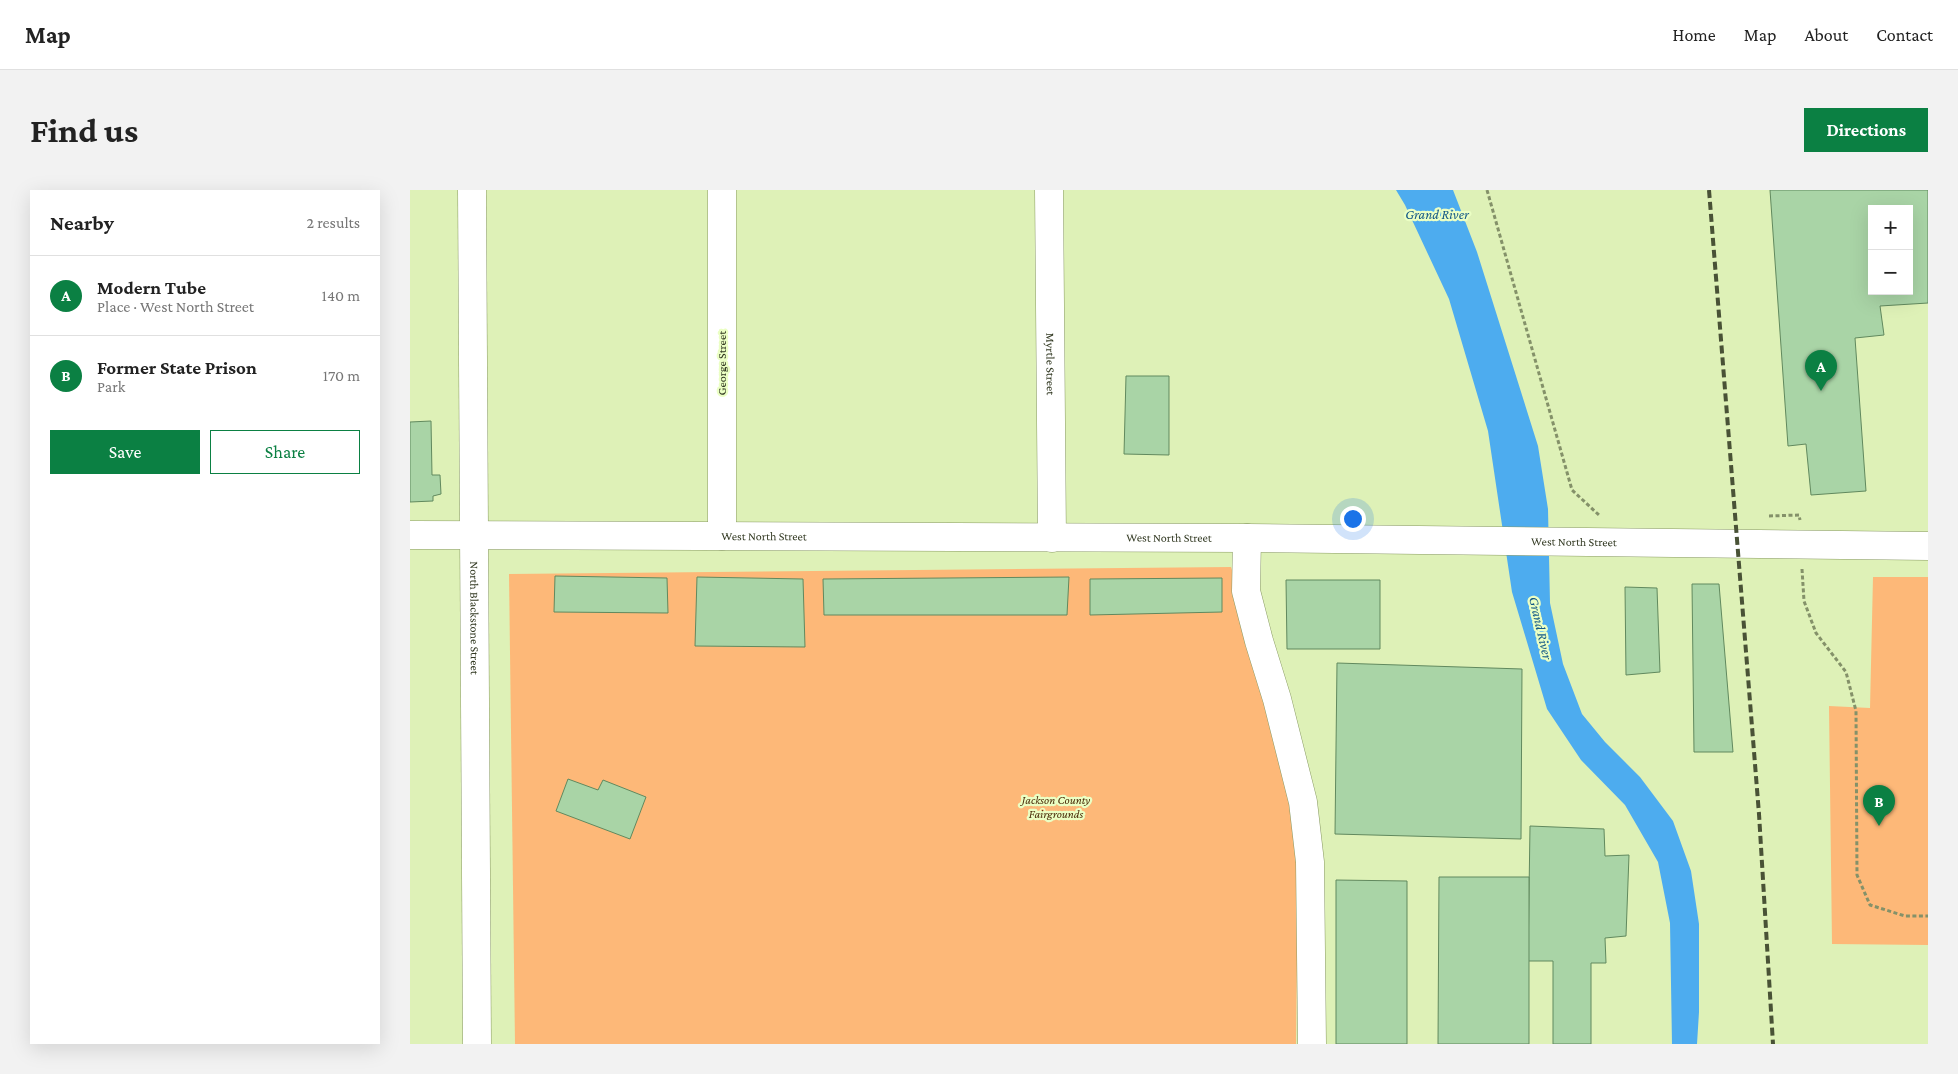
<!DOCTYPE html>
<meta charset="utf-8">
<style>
:root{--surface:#fff;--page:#f2f2f2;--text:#222;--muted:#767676;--line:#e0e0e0;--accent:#0b8043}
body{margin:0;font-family:"Crimson Pro",serif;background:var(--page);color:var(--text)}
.controls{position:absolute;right:15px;top:15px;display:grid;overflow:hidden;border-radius:0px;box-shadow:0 5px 20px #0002}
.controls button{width:45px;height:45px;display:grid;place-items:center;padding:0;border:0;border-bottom:1px solid var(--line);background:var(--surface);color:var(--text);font:25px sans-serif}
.you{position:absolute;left:942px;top:328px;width:18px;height:18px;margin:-12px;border:4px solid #fff;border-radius:50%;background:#1a73e8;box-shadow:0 0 0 8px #1a73e833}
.badge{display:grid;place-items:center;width:32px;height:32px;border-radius:50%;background:var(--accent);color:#fff;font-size:16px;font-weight:700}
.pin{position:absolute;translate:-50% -41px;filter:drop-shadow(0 1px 2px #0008)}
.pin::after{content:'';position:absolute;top:26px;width:18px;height:15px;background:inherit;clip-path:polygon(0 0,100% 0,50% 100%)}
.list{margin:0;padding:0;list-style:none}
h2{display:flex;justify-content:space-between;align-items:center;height:65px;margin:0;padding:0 20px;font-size:21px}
h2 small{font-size:16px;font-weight:400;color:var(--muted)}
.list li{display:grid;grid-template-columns:32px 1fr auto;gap:15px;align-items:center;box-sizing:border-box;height:80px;padding:0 20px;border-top:1px solid var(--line)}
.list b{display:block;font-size:19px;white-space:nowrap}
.list p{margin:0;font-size:16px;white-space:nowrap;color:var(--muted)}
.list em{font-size:16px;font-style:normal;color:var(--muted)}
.actions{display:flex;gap:10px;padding:15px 20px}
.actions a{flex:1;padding:11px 0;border:1px solid var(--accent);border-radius:0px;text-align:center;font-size:18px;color:var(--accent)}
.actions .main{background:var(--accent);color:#fff}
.map{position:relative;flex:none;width:1518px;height:854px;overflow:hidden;border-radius:0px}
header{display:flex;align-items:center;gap:30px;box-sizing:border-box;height:70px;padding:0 25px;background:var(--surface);border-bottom:1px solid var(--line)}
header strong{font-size:24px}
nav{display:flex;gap:28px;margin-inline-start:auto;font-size:18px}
.intro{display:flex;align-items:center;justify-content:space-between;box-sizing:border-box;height:120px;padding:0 30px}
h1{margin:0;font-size:35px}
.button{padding:12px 22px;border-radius:0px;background:var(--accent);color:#fff;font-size:18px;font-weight:700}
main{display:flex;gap:30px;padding:0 30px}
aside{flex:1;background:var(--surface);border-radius:0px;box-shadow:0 5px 20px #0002}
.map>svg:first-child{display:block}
.green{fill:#fdb878}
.water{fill:#4dacef}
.building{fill:#a9d4a6;stroke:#61895e;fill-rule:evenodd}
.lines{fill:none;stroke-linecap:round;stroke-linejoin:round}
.minor-casing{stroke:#899a64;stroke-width:29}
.path{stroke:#849169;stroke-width:3;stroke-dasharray:4 2.5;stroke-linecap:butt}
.minor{stroke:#fff;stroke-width:28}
.rail{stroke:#495236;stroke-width:4;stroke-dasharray:8 4;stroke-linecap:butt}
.labels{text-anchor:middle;stroke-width:4.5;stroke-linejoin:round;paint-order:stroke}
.street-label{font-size:12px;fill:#323922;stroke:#ebffc4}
.park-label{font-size:12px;font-style:italic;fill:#4a2b08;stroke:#ebffc4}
.water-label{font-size:14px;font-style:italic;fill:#145986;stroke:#ebffc4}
</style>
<header>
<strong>Map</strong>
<nav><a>Home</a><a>Map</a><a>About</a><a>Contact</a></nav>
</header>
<div class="intro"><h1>Find us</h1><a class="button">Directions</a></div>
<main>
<aside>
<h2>Nearby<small>2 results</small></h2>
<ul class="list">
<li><span class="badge">A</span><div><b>Modern Tube</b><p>Place · West North Street</p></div><em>140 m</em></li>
<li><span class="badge">B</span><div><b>Former State Prison</b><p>Park</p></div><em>170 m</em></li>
</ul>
<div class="actions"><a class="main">Save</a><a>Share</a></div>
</aside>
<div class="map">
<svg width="1518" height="854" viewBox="0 0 1518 854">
<rect width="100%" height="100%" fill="#def1b7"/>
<g class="green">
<path d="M821 377 889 597 886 854H105L99 384Z"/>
<path d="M1463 387H1518V755L1422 754 1419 516 1460 518Z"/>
</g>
<path class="water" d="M986 0H1043L1067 62 1128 256 1138 319 1140 413 1153 474 1172 524 1195 552 1230 587 1263 631 1281 681 1289 734V822L1287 854H1262L1260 733 1248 672 1215 615 1171 570 1137 519 1102 402 1078 241 1039 109 995 15Z"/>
<g class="building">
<path d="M1360 0H1518V113L1470 116 1474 145 1445 148 1456 301 1401 305 1396 254 1378 256ZM1462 19H1499V101H1462Z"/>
<path d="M716 186H759V265L714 264Z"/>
<path d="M21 231 22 285H30L31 304 23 306V311L0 312V232Z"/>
<path d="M145 386 257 388 258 423 144 422Z"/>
<path d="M287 387 393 389 395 457 285 456Z"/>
<path d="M659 387 657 425H414L413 389Z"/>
<path d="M812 388V422L680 425V389Z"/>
<path d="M876 390H970V459H877Z"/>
<path d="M1282 394H1309L1323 562H1284Z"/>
<path d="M1215 397 1247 398 1250 482 1216 485Z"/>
<path d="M927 473 1112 479 1111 649 925 644Z"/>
<path d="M158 589 188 600 193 590 236 607 220 649 146 621Z"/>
<path d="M1120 636 1194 639 1195 666 1219 665 1216 746 1195 748 1196 773H1181V854H1143V771H1118Z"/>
<path d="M1029 687H1119V854H1028Z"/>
<path d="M926 690 997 691V854H926Z"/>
</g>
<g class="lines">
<g class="minor-casing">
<g id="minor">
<path id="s1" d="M62 0 67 854"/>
<path d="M312 0V346"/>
<path id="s2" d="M639 0 642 348"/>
<path id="s3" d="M0 345 837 348 1518 356"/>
<path d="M837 348 836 401 849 451 867 509 893 612 900 672 902 854"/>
</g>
</g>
<g class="path">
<path d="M1077 0 1162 300 1190 326"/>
<path d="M1359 326 1389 325 1390 330"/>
<path d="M1392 379 1394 411 1406 443 1436 482 1446 521 1447 685 1460 715 1495 726H1518"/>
</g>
<use href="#minor" class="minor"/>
<path class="rail" d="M1299 0 1349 624 1363 854"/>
</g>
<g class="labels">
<g class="street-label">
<text transform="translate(312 173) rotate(-90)" y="4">George Street</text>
<text dy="4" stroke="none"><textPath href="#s2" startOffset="174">Myrtle Street</textPath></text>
<text dy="4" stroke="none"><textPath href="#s3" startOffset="354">West North Street</textPath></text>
<text dy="4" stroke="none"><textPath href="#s3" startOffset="759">West North Street</textPath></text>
<text dy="4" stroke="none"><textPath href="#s3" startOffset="1164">West North Street</textPath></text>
<text dy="4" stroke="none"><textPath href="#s1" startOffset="428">North Blackstone Street</textPath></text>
</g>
<g class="park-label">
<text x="646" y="614">Jackson County<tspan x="646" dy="14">Fairgrounds</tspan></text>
</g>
<g class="water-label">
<text x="1027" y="29">Grand River</text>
<text transform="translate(1131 438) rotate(77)" y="5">Grand River</text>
</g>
</g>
</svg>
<div class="controls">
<button>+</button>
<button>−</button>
</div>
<div class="you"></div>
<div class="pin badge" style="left:1411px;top:201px">A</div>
<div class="pin badge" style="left:1469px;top:636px">B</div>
</div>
</main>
